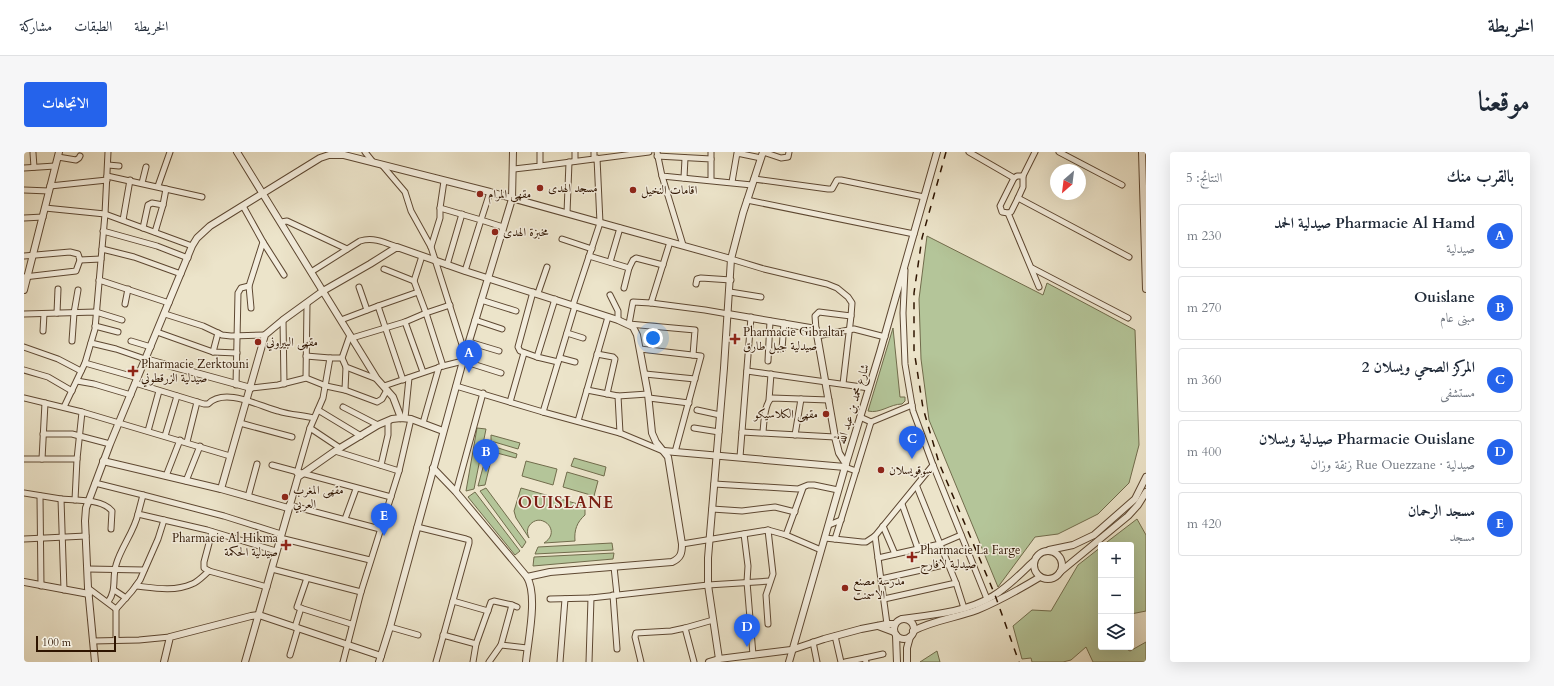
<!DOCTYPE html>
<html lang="ar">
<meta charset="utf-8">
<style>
:root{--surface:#fff;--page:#f6f6f7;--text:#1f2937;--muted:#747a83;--line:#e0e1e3;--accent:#2563eb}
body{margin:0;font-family:Cardo,Amiri,serif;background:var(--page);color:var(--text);direction:rtl}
.controls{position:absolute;right:12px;bottom:12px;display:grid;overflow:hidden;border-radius:4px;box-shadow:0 4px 16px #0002}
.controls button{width:36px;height:36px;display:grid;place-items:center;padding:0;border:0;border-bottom:1px solid var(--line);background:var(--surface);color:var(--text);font:20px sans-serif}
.compass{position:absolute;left:1026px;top:12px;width:36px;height:36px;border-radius:50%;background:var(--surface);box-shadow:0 4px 16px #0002;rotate:208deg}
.scale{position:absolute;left:12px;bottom:10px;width:80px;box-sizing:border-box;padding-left:4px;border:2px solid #2e1400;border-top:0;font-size:11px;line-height:14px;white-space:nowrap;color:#2e1400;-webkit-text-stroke:3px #f3eddd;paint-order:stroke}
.you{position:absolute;left:629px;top:186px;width:14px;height:14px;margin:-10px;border:3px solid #fff;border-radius:50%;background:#1a73e8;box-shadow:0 0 0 6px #1a73e833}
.badge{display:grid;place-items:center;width:26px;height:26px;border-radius:50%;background:var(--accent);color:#fff;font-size:13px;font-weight:700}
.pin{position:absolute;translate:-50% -33px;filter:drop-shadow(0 1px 2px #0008)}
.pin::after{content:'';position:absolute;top:21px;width:14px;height:12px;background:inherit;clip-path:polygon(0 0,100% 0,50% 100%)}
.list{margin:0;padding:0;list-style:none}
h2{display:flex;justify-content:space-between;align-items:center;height:52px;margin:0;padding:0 16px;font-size:17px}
h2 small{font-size:13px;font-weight:400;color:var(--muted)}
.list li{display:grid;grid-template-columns:26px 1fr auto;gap:12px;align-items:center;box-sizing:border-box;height:64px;margin:0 8px 8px;padding:0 8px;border:1px solid var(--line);border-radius:4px}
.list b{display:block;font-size:15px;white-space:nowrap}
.list p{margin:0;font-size:13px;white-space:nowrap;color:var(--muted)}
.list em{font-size:13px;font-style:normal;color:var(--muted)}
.icon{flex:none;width:22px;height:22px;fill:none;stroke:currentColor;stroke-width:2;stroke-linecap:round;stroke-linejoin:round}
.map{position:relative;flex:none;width:1122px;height:510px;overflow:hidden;direction:ltr;border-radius:4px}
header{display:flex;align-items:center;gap:24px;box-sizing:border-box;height:56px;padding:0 20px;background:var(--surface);border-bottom:1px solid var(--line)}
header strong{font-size:19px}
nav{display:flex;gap:22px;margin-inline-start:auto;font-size:14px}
.intro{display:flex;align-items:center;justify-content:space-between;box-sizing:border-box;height:96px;padding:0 24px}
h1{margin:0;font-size:28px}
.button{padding:10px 18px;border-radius:4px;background:var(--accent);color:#fff;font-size:14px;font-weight:700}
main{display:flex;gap:24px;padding:0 24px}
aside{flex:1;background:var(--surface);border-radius:4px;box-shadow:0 4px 16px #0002}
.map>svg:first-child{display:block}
.green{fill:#b4c599;stroke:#716c4c}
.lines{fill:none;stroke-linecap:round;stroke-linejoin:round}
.minor-casing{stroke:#5e4832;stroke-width:7}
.tertiary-casing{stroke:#5e4832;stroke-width:8}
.minor{stroke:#f3eddd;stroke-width:5}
.tertiary{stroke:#f3eddd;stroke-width:6}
.rail{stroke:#2e1400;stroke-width:1.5;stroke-dasharray:7 7;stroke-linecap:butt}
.poi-dot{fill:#8f2418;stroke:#f3eddd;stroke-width:1.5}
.labels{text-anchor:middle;stroke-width:3;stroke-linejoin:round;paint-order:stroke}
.poi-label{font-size:12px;fill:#2e1400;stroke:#f3eddd;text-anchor:start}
.street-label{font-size:12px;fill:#2e1400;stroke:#f3eddd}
.district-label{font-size:16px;font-weight:bold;letter-spacing:1px;fill:#7a1f14;stroke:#f3eddd}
</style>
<header>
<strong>الخريطة</strong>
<nav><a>الخريطة</a><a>الطبقات</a><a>مشاركة</a></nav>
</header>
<div class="intro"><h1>موقعنا</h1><a class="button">الاتجاهات</a></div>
<main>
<aside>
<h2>بالقرب منك<small>النتائج: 5</small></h2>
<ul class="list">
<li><span class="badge">A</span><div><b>Pharmacie Al Hamd صيدلية الحمد</b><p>صيدلية</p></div><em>230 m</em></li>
<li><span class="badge">B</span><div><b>Ouislane</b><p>مبنى عام</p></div><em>270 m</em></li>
<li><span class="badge">C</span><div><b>المركز الصحي ويسلان 2</b><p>مستشفى</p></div><em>360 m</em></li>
<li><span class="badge">D</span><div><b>Pharmacie Ouislane صيدلية ويسلان</b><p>صيدلية · Rue Ouezzane زنقة وزان</p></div><em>400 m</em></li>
<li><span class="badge">E</span><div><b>مسجد الرحمان</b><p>مسجد</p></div><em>420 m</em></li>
</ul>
</aside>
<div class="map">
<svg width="1122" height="510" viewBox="0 0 1122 510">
<rect width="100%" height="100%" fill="#ece4ca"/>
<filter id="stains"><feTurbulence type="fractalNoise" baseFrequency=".005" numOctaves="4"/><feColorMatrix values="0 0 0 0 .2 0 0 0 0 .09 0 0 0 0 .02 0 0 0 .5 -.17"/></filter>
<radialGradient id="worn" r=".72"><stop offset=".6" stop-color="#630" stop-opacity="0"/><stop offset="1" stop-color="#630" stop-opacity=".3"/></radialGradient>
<g class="green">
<path d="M903 84 1019 143 1023 131 1111 178 1115 293 1105 331 1074 362 1034 382 1011 385 974 435 905 268 897 207 895 147Z"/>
<path d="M869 176 876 245H881V249L878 252C866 252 856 262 844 259Z"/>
<path d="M453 276 462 277 450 337 442 339Z"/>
<path d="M467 283 496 291 494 297 467 289Z"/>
<path d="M465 293 493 302 492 306 469 300 461 333 454 334Z"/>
<path d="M550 306 582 315 580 324 547 314Z"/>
<path d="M502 309 533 317 529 333 498 324Z"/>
<path d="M543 320 574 329 570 344 539 335Z"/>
<path d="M462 336 502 390 498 396 456 339Z"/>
<path d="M497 336 561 354V363C553 370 550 378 551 389L520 391C539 379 516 358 505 374 503 377 503 382 505 386L492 366 490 359Z"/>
<path d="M451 340 496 399 491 403 444 345Z"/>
<path d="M1113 367 1122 383V459L1107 462V393H1079Z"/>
<path d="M588 391 589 398 511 402 514 395Z"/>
<path d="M1077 395V495H1099L1106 499 1122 490V510H1069L1062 495 1047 508 1039 510H1008L1007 506 998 507 989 474 1008 458 1027 459 1054 413Z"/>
<path d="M590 401 589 407 509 414 510 405Z"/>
<path d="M913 499 916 510H896Z"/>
</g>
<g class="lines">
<g class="minor-casing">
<g id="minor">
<path d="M341 0 349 10"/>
<path d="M551 0V9"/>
<path d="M633 0 638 24 728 33"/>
<path d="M739 0 757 6 764 5 765 0"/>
<path d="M945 0 990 26 993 24H999"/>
<path d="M1011 0 999 24V35L994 46 987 60 984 61 1015 135"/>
<path d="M1035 0 1098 33"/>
<path d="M9 1 10 15"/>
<path d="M633 4 687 7V28"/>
<path d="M34 5 52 8 55 6 56 4"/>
<path d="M571 7 625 0"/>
<path d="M687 7V0"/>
<path d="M84 13 95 14"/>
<path d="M358 13 381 40 387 59 407 95 441 202"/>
<path d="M516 14 570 7V0"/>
<path d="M0 16 31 14"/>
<path d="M490 17 516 14V0"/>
<path d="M83 24 178 45"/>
<path d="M638 24 659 93"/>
<path d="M660 26 661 6"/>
<path d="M730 27 804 37H808L813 28H817L900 45"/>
<path d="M708 30 713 1 737 6"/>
<path d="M118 31 122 15"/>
<path d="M26 34 83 28"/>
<path d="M134 34 146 0"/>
<path d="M0 38 25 39"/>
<path d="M466 40 457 68 479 75"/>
<path d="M994 46 1105 105"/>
<path d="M723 48 890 82"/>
<path d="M139 53 142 37"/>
<path d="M219 54 239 90"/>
<path d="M21 56 81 62 168 94"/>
<path d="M416 56 457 68 441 119"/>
<path d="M543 61 545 10"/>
<path d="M984 61 978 60 976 54 990 26"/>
<path d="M0 66 19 65"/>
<path d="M99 68 106 28"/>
<path d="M257 70 263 69 323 97"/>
<path d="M119 76 124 53 128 51 139 53 131 80"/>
<path d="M79 79 133 94 164 106"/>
<path d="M538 87 568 97"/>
<path d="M646 90 627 151 609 150 605 172 671 178 669 203"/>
<path d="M407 95 416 66V56L420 29"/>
<path d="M78 97 110 105 157 122"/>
<path d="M0 104 46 100 54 102 56 108 77 107"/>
<path d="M398 104 390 129 402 161 426 153"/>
<path d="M565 104 605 116 600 136"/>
<path d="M707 107 740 117 803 132 813 136 824 145 828 151 827 164 819 232"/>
<path d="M586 110 596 76"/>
<path d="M423 113 438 62"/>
<path d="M605 116 609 108 612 106 639 113"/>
<path d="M1008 116 1104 166"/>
<path d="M360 117 390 129"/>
<path d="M881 118 879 161 881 212 889 259 909 313 963 447"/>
<path d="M287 120 336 89C349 85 360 90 373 95"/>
<path d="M0 125 52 119 56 108"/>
<path d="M75 128 145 151"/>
<path d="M672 132 673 127 677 126 707 128"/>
<path d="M225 134 227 156"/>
<path d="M335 135 343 158"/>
<path d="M509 140 494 195 496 199 513 205"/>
<path d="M706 140 737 145"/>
<path d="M514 141 523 115"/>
<path d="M586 143 594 159V168"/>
<path d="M531 147 513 205 534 210"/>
<path d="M457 148 492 159"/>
<path d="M627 151 681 158 704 162"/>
<path d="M101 152 104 137"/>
<path d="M549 153 576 71 573 6"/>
<path d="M354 154 394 140"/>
<path d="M33 161 34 137"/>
<path d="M0 162 72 160 98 168"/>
<path d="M141 162 179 174 198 183 207 184 241 183"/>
<path d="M259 168 260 232"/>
<path d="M317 168 354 154 379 228"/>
<path d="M451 168 478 177"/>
<path d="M381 170 402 161 419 214"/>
<path d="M71 174 94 180"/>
<path d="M792 177 791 164 795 160 827 164"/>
<path d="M19 179 20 162"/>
<path d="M133 180 189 200"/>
<path d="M194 181 189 200 213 201"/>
<path d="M543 181 559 186"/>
<path d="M793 184 830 177 861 185"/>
<path d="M328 186 381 170 399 220"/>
<path d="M48 189 50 161 54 138"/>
<path d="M107 189 127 195"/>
<path d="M445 190 475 199"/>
<path d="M67 191 92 197 121 207"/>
<path d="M0 195 34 207 57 219"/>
<path d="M616 197 677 204 651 300"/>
<path d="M758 197 760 171"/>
<path d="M573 202 589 205 591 207 583 242"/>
<path d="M282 204 306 206"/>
<path d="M318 206 326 183"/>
<path d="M536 206 551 210"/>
<path d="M744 209 746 169"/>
<path d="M61 211 114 226"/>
<path d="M0 218 24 225 48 239"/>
<path d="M723 219 845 236"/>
<path d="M621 222 671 227"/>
<path d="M282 226 283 151"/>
<path d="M53 229 70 232 107 243"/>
<path d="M111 231 180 252H184C201 235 235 254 254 259 266 263 278 263 290 266"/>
<path d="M212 233 214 141 217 136 225 134 239 90 260 123"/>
<path d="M360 234 419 214 439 209 477 221"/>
<path d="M432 234 519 260 596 281 639 299"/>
<path d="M227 236 254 233 282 226 302 234 321 238 322 215"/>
<path d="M321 238 353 250 358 247 363 238"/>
<path d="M563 238 594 244 596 281"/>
<path d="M594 244 624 242"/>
<path d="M0 246 58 260 53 307 51 348"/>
<path d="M625 246 665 251"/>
<path d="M745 248 747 222"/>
<path d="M486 250 500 201"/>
<path d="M40 255 61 211 71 177 81 62 84 0"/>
<path d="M319 255 354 273"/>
<path d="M294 258 337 284"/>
<path d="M673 258 696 263"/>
<path d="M58 260 206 304"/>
<path d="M519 260 551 154"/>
<path d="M836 265 847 270"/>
<path d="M381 266 385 226"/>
<path d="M554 269 584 165"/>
<path d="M216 271 268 285"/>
<path d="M399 271 415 215"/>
<path d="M286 276 316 296"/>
<path d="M670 276 695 280"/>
<path d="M124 279 135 239"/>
<path d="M718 280 811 285"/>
<path d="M739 280C740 271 740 251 748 246L805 248"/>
<path d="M19 282H48L86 292"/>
<path d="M771 283 777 247"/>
<path d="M141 284 153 244"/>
<path d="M163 290 173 250"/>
<path d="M311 299 375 319"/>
<path d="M716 305 727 165"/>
<path d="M0 307H53"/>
<path d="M18 307 21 251"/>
<path d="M248 313 367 345"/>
<path d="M357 313 364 283V269"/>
<path d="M821 315 832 319"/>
<path d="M273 321 286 276 299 246 306 206H318L322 215 353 227"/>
<path d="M142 324 156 288"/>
<path d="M162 329 176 294"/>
<path d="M71 331 119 343"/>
<path d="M690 332 774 337 784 333H790L814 338"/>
<path d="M432 340 459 241"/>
<path d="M0 341 37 347"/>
<path d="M16 344 17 434"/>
<path d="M224 345 233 312"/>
<path d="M878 352 894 397"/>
<path d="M265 353 356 377"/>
<path d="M688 357 718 359 751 355 771 360"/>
<path d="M321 367 332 337"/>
<path d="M805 373 817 368"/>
<path d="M859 374 871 402"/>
<path d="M393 375 442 387 445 388V391L412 510"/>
<path d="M744 378 749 422 742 443 744 472"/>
<path d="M188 380 180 410V416L185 419 243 435"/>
<path d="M720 382 724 414 723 430 729 503"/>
<path d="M762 383 779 336"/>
<path d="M851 384 863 472"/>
<path d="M256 386 346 408"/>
<path d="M801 386 838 390H842L851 384 909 313"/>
<path d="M0 387 62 384"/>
<path d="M811 387 847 270 888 253"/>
<path d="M658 392 744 378 762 383 797 398"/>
<path d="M252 399 183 378 114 362 119 343 200 364 257 382"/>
<path d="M854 406 916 392 893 335"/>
<path d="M590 415 593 443"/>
<path d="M64 417 120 418"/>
<path d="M248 417 337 440"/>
<path d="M283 426 273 455 327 472"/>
<path d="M857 427 924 412"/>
<path d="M932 431 916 392 937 383"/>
<path d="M112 434C130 436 150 440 168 432 174 430 180 423 185 419"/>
<path d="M64 436 92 457 108 439 116 428 134 387 140 368"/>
<path d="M40 438 37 347C51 348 79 347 88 359L87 377"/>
<path d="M90 438 102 446"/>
<path d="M589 443 593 497"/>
<path d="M567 446 684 433 746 429"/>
<path d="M526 447 567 446 565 510"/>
<path d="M860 447 932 431 940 456"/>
<path d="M429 449 464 459"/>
<path d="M84 450C93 438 88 426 92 413 97 395 110 380 114 362"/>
<path d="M493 455 488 453 477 493 503 496"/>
<path d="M92 457V488"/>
<path d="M271 475 277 456"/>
<path d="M366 475 394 483"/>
<path d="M419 483 452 492"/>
<path d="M811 484 817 510"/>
<path d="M69 489 115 488 146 485"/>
<path d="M789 490 793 510"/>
<path d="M266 503 274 476"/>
<path d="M319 510 337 440 375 319 387 267"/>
<path d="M449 510 452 492 467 450 470 449 488 453"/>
<path d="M465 510 477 493"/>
<path d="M536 510 541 447"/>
<path d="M617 510 611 485 612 481 647 479 661 476"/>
<path d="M670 510 661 476 689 468"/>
<path d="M821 510 841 506"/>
<path d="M842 510 841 506 859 502"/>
</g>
</g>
<g class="tertiary-casing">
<g id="tertiary">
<path d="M213 0 353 227 369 245 377 266"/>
<path d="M1118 0 1122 137"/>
<path d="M0 138 35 0"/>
<path d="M704 162 792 177 811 285 815 301 822 312"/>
<path d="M121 207 227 236"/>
<path d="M640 299 821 315"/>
<path d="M79 309 197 337 264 356"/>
<path d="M409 316 432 340 503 425C514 444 504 488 502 510"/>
<path d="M197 337 241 183 259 168 299 139 346 112 373 95 441 119 594 168 609 175 613 183 624 242 628 281 632 290 644 305 645 311 658 392C658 401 657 406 648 410L526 420 503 425"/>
<path d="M1025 398 1049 393 1070 383 1111 347 1122 325"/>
<circle cx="1024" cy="413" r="14"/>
<path d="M1036 420 1104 364 1114 353 1122 340"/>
<path d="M0 430 65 442"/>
<path d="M878 467C908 463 943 460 969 444 984 435 996 422 1009 410"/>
<circle cx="880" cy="477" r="10"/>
<path d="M854 474 870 480"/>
<path d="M889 479C910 468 932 466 953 458 975 449 996 437 1016 425"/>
<path d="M872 483 873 510"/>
<path d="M695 507 684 433V406L700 216 707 107 719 61 739 0"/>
<path d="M71 510 64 436 61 369 62 356 86 292 168 94 173 86 186 74 296 6 305 3H320L466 40 707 107"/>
<path d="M140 510 146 485 227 464 235 463 357 504"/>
<path d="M221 510 274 325 311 299 354 273 368 267 377 266 387 267 419 279"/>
<path d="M355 510 366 475 439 209 488 47 489 0"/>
<path d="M685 510 695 507 767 498 800 487 837 477 863 472H871"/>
<path d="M765 510 821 315 856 200 913 0"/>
<path d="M883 510V496L886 485"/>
</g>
</g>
<use href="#minor" class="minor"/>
<use href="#tertiary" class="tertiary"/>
<path class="rail" d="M922 0 898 86 890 141V198L899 256 915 311 971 443 995 510"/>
</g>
<g class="poi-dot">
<circle cx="516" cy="36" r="4"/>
<circle cx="609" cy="38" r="4"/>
<circle cx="456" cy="42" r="4"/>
<circle cx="471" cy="80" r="4"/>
<path d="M709 181h4v4h4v4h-4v4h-4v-4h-4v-4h4z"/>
<circle cx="234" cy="190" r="4"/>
<path d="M107 213h4v4h4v4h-4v4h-4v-4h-4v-4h4z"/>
<circle cx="802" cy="262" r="4"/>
<circle cx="857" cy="318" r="4"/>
<circle cx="261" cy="345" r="4"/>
<path d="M260 387h4v4h4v4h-4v4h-4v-4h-4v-4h4z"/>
<path d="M886 399h4v4h4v4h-4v4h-4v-4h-4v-4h4z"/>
<circle cx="821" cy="436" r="4"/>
</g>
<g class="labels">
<g class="poi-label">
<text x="524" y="40">مسجد الهدى</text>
<text x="617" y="42">اقامات النخيل</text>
<text x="464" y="46">مقهى المرام</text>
<text x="479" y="84">مخبزة الهدى</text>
<text x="719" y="184">Pharmacie Gibraltar<tspan x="719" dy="14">صيدلية جبل طارق</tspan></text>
<text x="242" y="194">مقهى البيروني</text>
<text x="117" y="216">Pharmacie Zerktouni<tspan x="117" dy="14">صيدلية الزرقطوني</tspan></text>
<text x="794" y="266" text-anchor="end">مقهى الكلاسيكو</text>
<text x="865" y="322">سوقويسلان</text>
<text x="269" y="342">مقهى المغرب<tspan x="269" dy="14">العربي</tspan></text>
<text x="254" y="390" text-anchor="end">Pharmacie Al Hikma<tspan x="254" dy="14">صيدلية الحكمة</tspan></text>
<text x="896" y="402">Pharmacie La Farge<tspan x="896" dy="14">صيدلية لافارج</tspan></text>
<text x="829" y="433">مدرسة مصنع<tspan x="829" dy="14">الاسمنت</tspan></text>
</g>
<g class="street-label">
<text transform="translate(829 252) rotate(-73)" y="4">شارع محمد بن عبد الله</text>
</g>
<g class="district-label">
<text x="542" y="356">OUISLANE</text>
</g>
</g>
<rect width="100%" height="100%" filter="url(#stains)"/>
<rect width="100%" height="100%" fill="url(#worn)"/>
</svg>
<div class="controls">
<button>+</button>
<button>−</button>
<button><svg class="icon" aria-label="layers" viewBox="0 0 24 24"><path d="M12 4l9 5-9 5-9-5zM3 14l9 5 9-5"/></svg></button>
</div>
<svg class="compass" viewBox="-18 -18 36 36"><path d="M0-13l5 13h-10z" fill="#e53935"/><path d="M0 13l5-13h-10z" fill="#747a83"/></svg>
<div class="scale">100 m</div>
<div class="you"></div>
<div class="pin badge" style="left:445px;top:221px">A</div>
<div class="pin badge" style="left:462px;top:320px">B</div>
<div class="pin badge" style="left:888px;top:307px">C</div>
<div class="pin badge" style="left:723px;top:495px">D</div>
<div class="pin badge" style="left:360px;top:384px">E</div>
</div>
</main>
